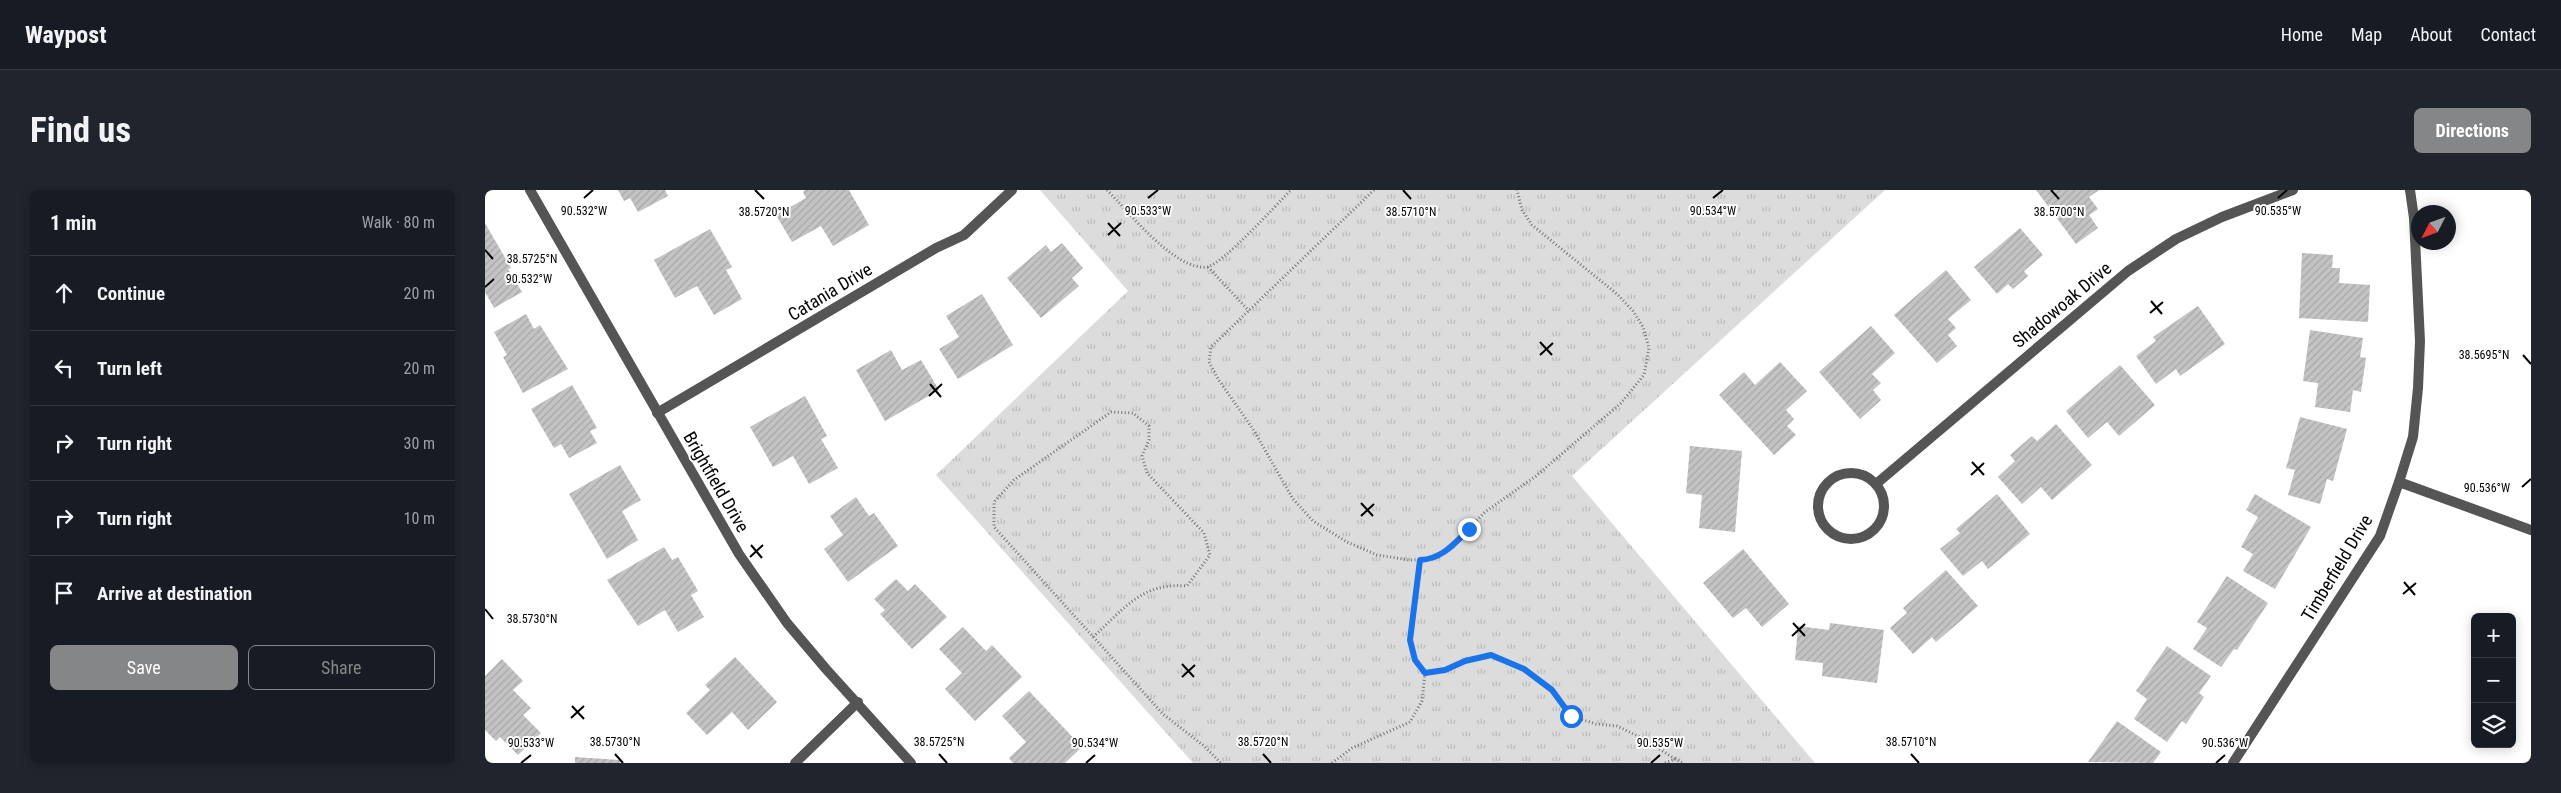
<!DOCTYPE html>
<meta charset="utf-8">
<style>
:root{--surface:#171b24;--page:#20242c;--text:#f1f3f6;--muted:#9ea1a6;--line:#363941;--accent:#858687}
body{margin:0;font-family:"Roboto Condensed",sans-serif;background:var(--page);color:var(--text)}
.controls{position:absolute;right:15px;bottom:15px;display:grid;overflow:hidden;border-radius:8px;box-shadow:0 2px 12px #0003}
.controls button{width:45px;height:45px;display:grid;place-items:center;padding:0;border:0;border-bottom:1px solid var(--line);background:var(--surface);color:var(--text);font:25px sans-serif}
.compass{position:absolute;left:1926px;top:15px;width:45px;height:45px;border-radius:50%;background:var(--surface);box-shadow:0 2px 12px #0003;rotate:228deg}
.stop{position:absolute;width:15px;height:15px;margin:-11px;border:4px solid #1a73e8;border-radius:50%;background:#fff}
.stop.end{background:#1a73e8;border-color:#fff;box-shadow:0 1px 5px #0008}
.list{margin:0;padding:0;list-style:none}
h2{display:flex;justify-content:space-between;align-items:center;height:65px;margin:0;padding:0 20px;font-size:21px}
h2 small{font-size:16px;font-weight:400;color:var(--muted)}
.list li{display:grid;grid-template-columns:32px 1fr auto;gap:15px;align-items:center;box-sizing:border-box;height:75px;padding:0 20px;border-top:1px solid var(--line)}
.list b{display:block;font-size:19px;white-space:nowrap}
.list em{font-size:16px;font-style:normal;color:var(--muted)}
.actions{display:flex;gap:10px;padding:15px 20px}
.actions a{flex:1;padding:11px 0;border:1px solid var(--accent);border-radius:8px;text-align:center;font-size:18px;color:var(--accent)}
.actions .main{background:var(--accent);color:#fff}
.icon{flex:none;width:28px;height:28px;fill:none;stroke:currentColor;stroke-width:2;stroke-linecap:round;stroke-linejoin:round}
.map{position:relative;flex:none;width:2046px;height:573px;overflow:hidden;border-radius:8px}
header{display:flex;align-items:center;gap:30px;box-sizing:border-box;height:70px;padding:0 25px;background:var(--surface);border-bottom:1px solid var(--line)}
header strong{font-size:24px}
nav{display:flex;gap:28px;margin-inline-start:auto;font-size:18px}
.intro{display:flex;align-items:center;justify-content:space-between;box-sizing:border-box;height:120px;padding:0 30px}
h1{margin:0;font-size:35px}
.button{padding:12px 22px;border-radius:8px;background:var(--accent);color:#fff;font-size:18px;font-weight:700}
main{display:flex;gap:30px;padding:0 30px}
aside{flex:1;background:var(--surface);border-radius:8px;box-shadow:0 2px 12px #0003}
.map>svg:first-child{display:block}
.grass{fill:url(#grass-tufts)}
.building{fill:url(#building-hatch)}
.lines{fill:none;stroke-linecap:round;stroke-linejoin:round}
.path{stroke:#777;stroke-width:3;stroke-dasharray:1 2.5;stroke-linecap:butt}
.street{stroke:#555;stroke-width:10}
.route{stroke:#1a73e8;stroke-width:6}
.ticks{fill:none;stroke:#000;stroke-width:2}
.labels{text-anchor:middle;stroke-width:4;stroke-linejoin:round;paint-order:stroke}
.street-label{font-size:18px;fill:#000;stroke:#fff}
.ticks-label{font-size:12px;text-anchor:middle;fill:#000;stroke:#fff;stroke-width:4;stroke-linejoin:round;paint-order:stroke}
</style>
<header>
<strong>Waypost</strong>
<nav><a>Home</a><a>Map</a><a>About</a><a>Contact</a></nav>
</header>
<div class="intro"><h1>Find us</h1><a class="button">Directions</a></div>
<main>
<aside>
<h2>1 min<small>Walk · 80 m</small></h2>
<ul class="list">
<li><svg class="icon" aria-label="ahead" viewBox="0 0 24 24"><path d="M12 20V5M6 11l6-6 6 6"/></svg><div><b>Continue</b></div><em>20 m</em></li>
<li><svg class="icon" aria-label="left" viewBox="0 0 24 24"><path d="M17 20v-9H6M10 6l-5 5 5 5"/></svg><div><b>Turn left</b></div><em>20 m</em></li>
<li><svg class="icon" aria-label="right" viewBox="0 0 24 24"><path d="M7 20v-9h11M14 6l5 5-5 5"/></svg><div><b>Turn right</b></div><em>30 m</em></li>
<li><svg class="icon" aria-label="right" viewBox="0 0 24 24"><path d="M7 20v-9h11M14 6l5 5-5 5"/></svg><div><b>Turn right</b></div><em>10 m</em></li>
<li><svg class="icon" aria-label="arrive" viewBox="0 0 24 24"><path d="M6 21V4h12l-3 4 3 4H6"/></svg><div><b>Arrive at destination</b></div></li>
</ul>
<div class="actions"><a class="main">Save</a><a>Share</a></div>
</aside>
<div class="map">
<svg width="2046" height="573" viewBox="0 0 2046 573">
<defs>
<pattern id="grass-tufts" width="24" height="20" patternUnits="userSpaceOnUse" patternTransform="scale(1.25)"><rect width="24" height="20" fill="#dcdcdc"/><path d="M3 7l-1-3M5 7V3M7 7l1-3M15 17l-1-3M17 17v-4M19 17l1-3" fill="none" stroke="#bbb"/></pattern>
<pattern id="building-hatch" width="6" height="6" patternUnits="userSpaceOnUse" patternTransform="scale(1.25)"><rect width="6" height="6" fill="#c4c4c4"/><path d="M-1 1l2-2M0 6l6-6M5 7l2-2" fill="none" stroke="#a7a7a7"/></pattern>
</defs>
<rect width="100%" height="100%" fill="#fff"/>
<path class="grass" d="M555 0H1400L1087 286 1330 573H708L451 285 643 101Z"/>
<g class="building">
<path d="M133 0H180L183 6 153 22 145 8 139 11Z"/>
<path d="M320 0H364L384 35 348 56 336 36 307 52 291 25 321 8 318 2Z"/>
<path d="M1551 0H1614L1604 7 1613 19 1604 25 1613 38 1591 54Z"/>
<path d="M0 33 26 78 23 79 37 102 9 118 0 102Z"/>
<path d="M1535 38 1558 65 1539 81 1543 86 1528 99 1523 94 1512 104 1489 77Z"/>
<path d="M225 39 247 77 241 80 257 109 229 125 212 96 190 108 169 70Z"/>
<path d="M577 53 598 78 587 88 594 96 556 128 522 88 561 55 566 62Z"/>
<path d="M1817 63 1848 65 1847 78H1855L1854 93 1885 95 1883 132 1814 128Z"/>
<path d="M1461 80 1486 110 1463 129 1471 138 1463 145 1472 156 1452 173 1409 125Z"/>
<path d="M497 104 528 155 473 189 454 159 474 147 461 126Z"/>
<path d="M1713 116 1740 154 1695 186 1691 179 1671 194 1651 166 1671 151 1668 147Z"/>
<path d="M41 124 49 139 55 135 83 179 38 203 18 167 22 165 9 142Z"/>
<path d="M1386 136 1410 163 1387 184 1396 193 1388 200 1396 210 1375 229 1334 182Z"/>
<path d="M1825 140 1878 148 1875 167 1881 168 1876 202 1868 200 1865 222 1830 217 1833 193 1818 191Z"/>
<path d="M406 160 417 180 436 170 454 200 400 231 371 180Z"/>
<path d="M1295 172 1322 201 1301 220 1309 229 1302 236 1311 245 1289 265 1234 205 1259 182 1270 195Z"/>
<path d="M1635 175 1670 215 1634 246 1622 232 1603 248 1581 221Z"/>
<path d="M87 195 112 238 105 241 112 253 84 268 76 254 69 258 46 219Z"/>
<path d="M320 206 342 246 336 249 353 278 324 294 308 266 288 277 265 237Z"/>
<path d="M1815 227 1862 239 1848 291 1842 289 1835 314 1803 305 1810 280 1801 278Z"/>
<path d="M1571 234 1607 275 1567 310 1556 297 1537 314 1513 287 1530 271 1525 265 1547 246 1552 251Z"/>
<path d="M1205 256 1257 261 1250 342 1214 338 1217 305 1201 303Z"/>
<path d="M135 275 156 310 137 321 153 350 122 369 84 304Z"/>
<path d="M1512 304 1545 344 1503 379 1497 371 1478 386 1455 359 1475 343 1471 339Z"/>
<path d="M1770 304 1826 337 1790 399 1758 381 1768 364 1756 357 1773 327 1761 320Z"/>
<path d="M371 307 384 326 389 323 413 356 363 392 339 359 358 345 345 326Z"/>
<path d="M179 357 187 370 193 367 213 401 206 405 219 427 193 442 180 420 153 436 122 390Z"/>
<path d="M1258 359 1304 414 1277 437 1261 418 1248 428 1218 393Z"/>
<path d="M1461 380 1493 416 1451 452 1447 447 1428 464 1405 438 1422 423 1418 418Z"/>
<path d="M1742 386 1783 413 1752 460 1749 459 1736 477 1708 459 1722 438 1712 432Z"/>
<path d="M411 389 423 401 430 394 462 427 427 459 395 424 400 420 389 409Z"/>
<path d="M1345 433 1399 440 1392 493 1337 486 1338 473 1310 470 1313 436 1344 440Z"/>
<path d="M478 437 501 461 507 455 537 487 490 531 460 499 477 483 454 459Z"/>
<path d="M1682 456 1726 486 1714 503 1719 507 1701 534 1697 531 1682 552 1649 529 1662 509 1651 501Z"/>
<path d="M250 467 292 512 263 540 247 522 222 545 201 523 225 500 220 495Z"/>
<path d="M17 469 38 491 28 500 46 518 38 525 56 543 33 565 15 547 11 551 0 540V486Z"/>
<path d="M544 501 597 557 580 573H528L524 568 541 552 517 526Z"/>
<path d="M1632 531 1676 562 1668 573 1603 572Z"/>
<path d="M90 567 135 570V573H90Z"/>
</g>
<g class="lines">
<g class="path">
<path d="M622 0C644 22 690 81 722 77 738 74 791 15 806 0"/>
<path d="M889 0 726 157 724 172 733 189 768 239 808 309 828 331 862 352 892 365 925 370 947 369 963 360 1000 322 1051 286 1136 213 1159 185 1164 158 1158 137 1148 121 1132 104 1047 35 1037 20 1032 0"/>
<path d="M723 77 764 121"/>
<path d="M935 370 925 451 930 470 940 483 960 480 980 471 1006 465 1039 479 1067 501 1086 526 1111 534 1132 536 1159 549 1190 569"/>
<path d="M608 447C639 419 657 392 702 396L725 365 719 343 662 283 657 266 664 250V236L648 223 626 222 529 290 509 312V337L678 524 719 556 736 573"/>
<path d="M847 573 867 558 925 532 937 511 940 483"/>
<path d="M1180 573 1190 569 1198 573"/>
</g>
<g class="street">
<path d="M45 0 254 364 302 433 341 479 426 573"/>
<path d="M172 223 451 58 479 45 527 0"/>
<circle cx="1366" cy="316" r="33"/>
<path d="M1914 292 2046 340"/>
<path d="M1391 294 1643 81 1691 49 1737 27 1808 0"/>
<path d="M310 573 373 512"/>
<path d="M1748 573 1895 346 1914 292 1928 247 1933 198 1935 151 1929 28 1925 0"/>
</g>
</g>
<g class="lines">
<path class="route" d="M984 339C969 354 957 369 935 370L925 450 930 470 940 483 960 480 980 471 1006 465 1039 479 1067 500 1086 526"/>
</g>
<path class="ticks" d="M270 0 279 9M918 0 926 9M1566 0 1574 9M99 8 108 0M663 8 673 0M1228 8 1238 0M1793 8 1802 0M623 33 635 46M623 45 636 33M0 60 8 69M0 97 9 89M1666 111 1677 124M1665 123 1678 112M1055 152 1067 165M1055 165 1068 153M2038 165 2046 174M445 194 456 207M444 206 457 194M1487 272 1499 285M1486 285 1499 273M2037 297 2046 289M876 313 888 326M876 326 889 314M266 355 277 368M265 367 278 355M1919 392 1930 405M1918 404 1931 393M0 419 8 429M1308 433 1320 446M1307 446 1320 434M697 474 709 487M697 487 710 475M87 516 99 529M86 528 99 516M130 564 138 573M454 564 462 573M778 564 786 573M1426 564 1434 573M36 573 46 565M601 573 610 565M1166 573 1175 565M1731 573 1740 565"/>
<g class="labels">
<g class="street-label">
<text transform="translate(345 102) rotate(-31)" y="6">Catania Drive</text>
<text transform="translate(1577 115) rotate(-40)" y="6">Shadowoak Drive</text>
<text transform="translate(231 292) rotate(60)" y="6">Brightfield Drive</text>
<text transform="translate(1852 378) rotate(-59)" y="6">Timberfield Drive</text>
</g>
</g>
<g class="ticks-label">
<text x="99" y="25">90.532°W</text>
<text x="663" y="25">90.533°W</text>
<text x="1228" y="25">90.534°W</text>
<text x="1793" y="25">90.535°W</text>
<text x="926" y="26">38.5710°N</text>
<text x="279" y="26">38.5720°N</text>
<text x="1574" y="26">38.5700°N</text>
<text x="47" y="73">38.5725°N</text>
<text x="44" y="93">90.532°W</text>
<text x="1999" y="169">38.5695°N</text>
<text x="2002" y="302">90.536°W</text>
<text x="47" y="433">38.5730°N</text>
<text x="130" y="556">38.5730°N</text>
<text x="454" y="556">38.5725°N</text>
<text x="778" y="556">38.5720°N</text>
<text x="1426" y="556">38.5710°N</text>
<text x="46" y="557">90.533°W</text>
<text x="610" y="557">90.534°W</text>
<text x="1175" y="557">90.535°W</text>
<text x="1740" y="557">90.536°W</text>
</g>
</svg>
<div class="controls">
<button>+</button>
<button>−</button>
<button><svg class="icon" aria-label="layers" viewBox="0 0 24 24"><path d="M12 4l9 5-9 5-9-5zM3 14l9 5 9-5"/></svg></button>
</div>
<svg class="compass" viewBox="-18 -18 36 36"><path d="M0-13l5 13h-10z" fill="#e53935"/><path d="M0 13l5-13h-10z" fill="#9ea1a6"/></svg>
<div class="stop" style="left:1086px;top:526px"></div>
<div class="stop end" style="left:984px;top:339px"></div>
</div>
</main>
